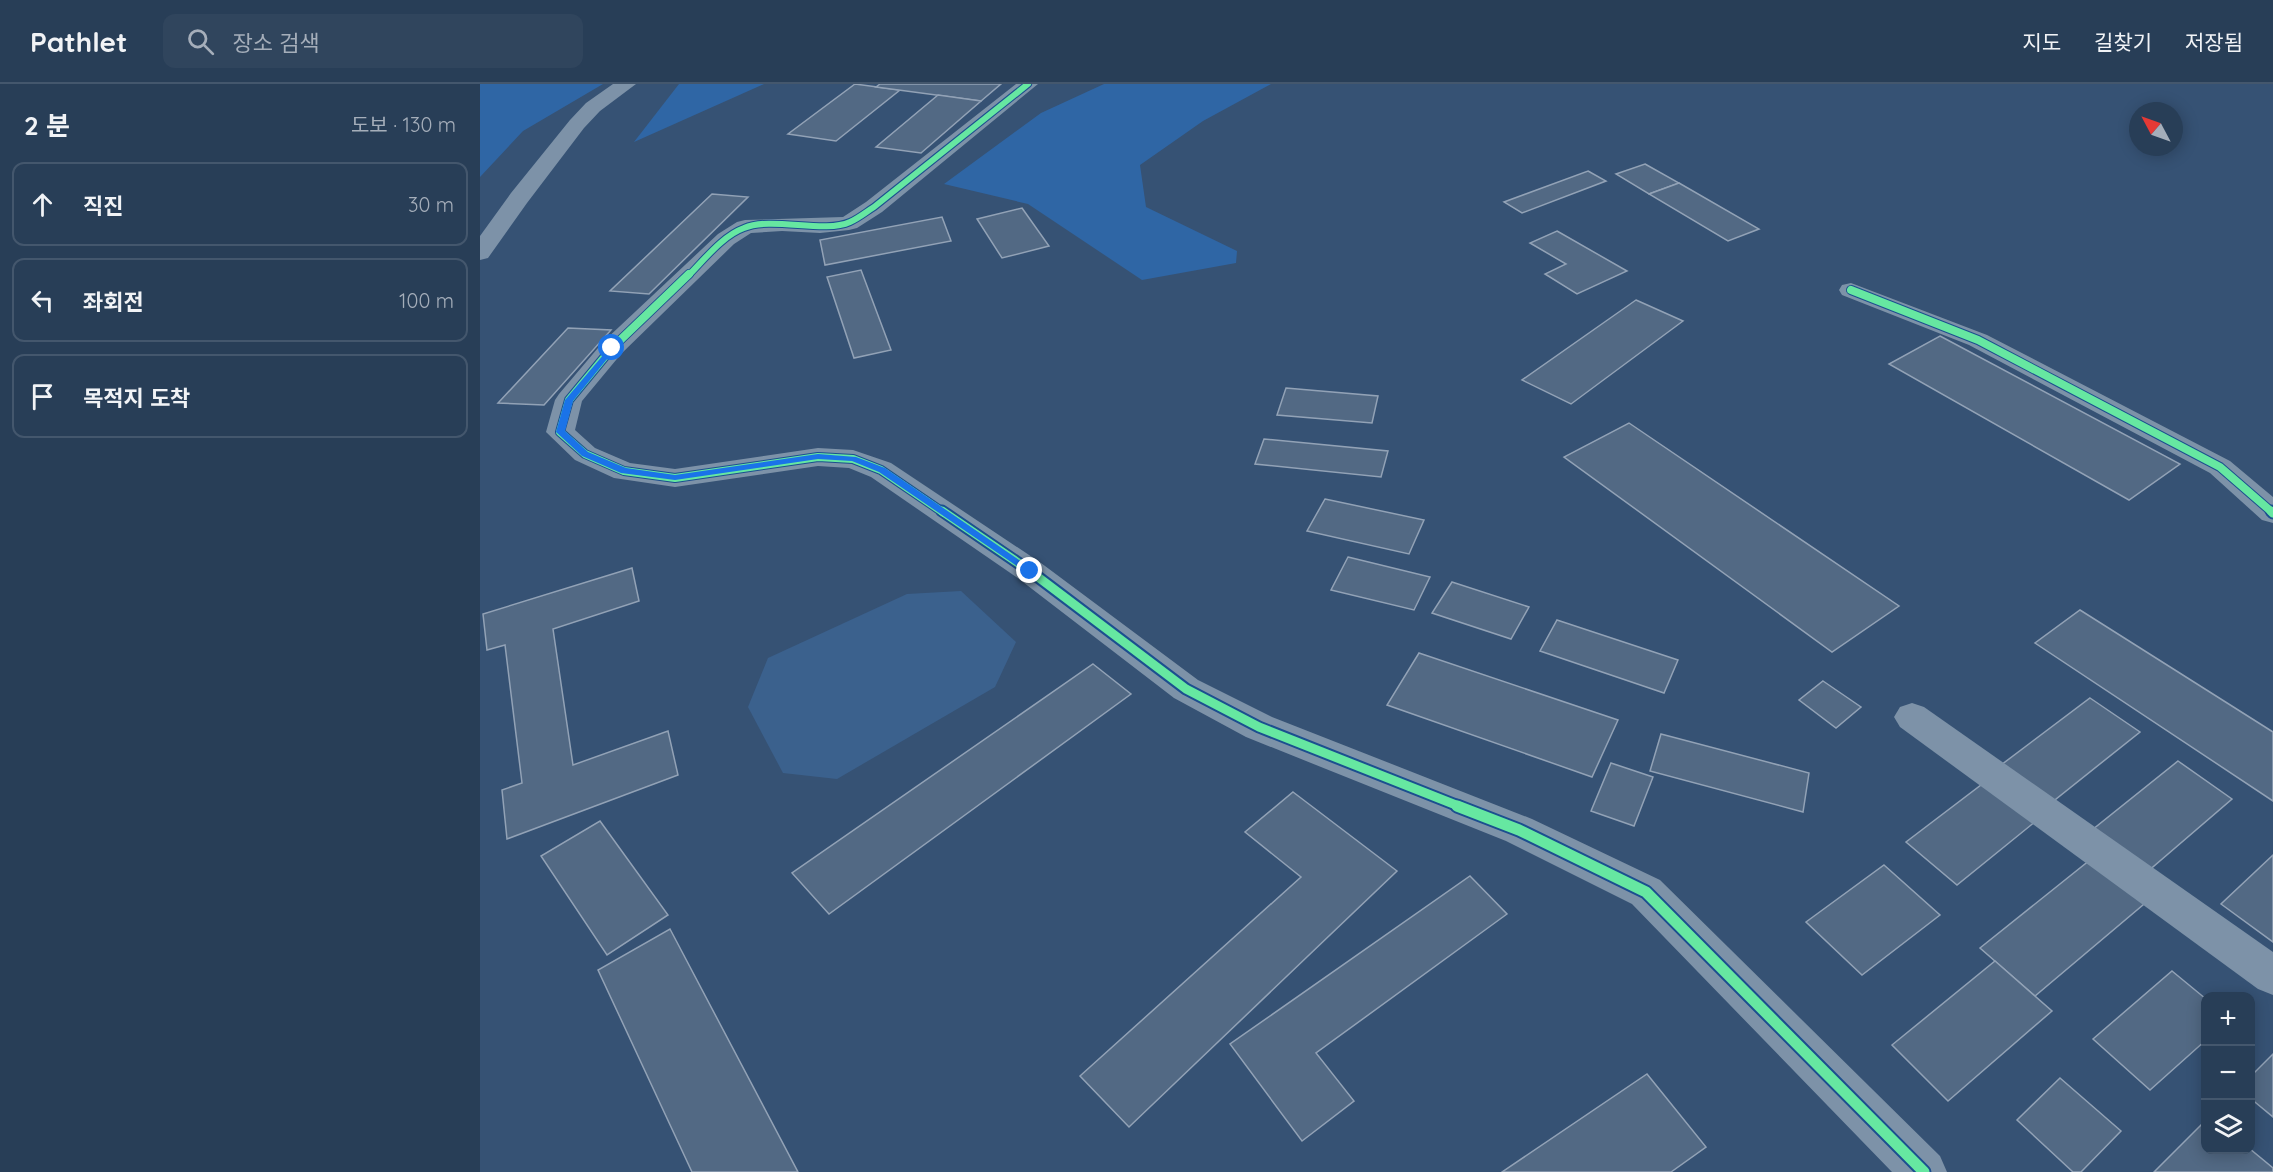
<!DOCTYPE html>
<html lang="ko">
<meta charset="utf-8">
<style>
:root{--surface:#283e57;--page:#30455d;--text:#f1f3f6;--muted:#a5aeba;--line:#44576d}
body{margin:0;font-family:Quicksand,"Noto Sans KR",sans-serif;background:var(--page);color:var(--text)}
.controls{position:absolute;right:18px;bottom:18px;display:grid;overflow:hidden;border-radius:12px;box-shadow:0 3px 15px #0003}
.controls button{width:54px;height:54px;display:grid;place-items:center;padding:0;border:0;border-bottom:2px solid var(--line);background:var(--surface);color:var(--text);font:30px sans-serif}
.compass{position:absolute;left:1649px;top:18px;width:54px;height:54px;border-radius:50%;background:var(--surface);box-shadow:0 3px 15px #0003;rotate:311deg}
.stop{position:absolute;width:18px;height:18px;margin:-14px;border:4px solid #1a73e8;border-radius:50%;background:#fff}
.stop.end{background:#1a73e8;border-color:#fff;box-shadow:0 2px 6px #0008}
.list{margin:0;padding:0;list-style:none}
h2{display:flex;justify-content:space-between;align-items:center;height:78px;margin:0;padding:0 24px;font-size:26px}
h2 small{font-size:20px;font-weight:400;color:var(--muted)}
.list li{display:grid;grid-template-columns:39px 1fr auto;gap:18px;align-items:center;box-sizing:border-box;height:84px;margin:0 12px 12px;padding:0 12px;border:2px solid var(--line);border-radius:12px}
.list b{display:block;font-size:22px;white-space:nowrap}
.list em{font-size:20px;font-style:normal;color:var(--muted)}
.icon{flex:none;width:33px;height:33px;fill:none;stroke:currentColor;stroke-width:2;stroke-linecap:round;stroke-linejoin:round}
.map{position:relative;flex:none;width:1793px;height:1088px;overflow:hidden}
header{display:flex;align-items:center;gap:36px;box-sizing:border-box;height:84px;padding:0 30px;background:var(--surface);border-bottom:2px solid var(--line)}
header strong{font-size:28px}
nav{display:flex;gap:33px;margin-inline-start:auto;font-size:21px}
.search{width:420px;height:54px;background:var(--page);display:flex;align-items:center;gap:15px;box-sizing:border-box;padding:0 21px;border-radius:12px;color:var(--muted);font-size:22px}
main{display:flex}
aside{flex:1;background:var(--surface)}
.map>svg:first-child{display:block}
.green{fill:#2f66a5}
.water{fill:#3b618d}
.building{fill:#526984;stroke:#92a2b6;stroke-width:1.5}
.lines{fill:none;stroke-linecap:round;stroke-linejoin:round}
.minor{fill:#7d92a8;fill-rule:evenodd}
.cycleway-far3-casing{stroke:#1b4f8f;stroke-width:8}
.cycleway-far2-casing{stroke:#1b4f8f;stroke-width:10}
.cycleway-far1-casing{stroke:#1b4f8f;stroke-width:13}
.cycleway-casing{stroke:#1b4f8f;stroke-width:15}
.cycleway-far3{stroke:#66e7a1;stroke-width:6}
.cycleway-far2{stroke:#66e7a1;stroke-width:8}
.cycleway-far1{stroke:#66e7a1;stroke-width:9}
.cycleway{stroke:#66e7a1;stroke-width:11}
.route{fill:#1a73e8}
</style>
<header>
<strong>Pathlet</strong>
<div class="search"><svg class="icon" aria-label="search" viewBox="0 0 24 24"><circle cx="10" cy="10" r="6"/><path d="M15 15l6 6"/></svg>장소 검색</div>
<nav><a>지도</a><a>길찾기</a><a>저장됨</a></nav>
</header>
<main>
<aside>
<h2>2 분<small>도보 · 130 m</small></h2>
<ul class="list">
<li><svg class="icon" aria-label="ahead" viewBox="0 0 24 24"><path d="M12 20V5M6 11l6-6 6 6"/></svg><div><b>직진</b></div><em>30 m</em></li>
<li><svg class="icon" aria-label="left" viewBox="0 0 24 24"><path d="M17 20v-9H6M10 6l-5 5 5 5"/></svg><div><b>좌회전</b></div><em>100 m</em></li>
<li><svg class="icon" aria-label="arrive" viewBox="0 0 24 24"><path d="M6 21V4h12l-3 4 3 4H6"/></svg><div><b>목적지 도착</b></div></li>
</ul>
</aside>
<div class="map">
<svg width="1793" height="1088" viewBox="0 0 1793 1088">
<rect width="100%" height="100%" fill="#365274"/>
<g class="green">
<path d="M0 0H123L43 47 0 93Z"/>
<path d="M199 0H284L154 58Z"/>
<path d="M624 0H791L723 37 660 81 666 123 757 167 756 179 662 196 548 120 464 100 561 29Z"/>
</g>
<path class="water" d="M481 507 536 558 515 603 357 695 303 689 268 623 288 574 427 510Z"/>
<g class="building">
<path d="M375 0 420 6 356 57 308 50Z"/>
<path d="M400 0H521L501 17 396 3Z"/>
<path d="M458 11 501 17 441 69 396 63Z"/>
<path d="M1165 80 1199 99 1169 110 1136 90Z"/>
<path d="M1108 87 1126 97 1042 129 1024 118Z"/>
<path d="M1199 99 1279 145 1248 157 1169 110Z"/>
<path d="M232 110 268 113 169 210 130 207Z"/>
<path d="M542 124 569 162 522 174 497 135Z"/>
<path d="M462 133 471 157 345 181 340 156Z"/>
<path d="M1077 147 1147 187 1097 210 1065 190 1086 180 1050 159Z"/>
<path d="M381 186 411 266 374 274 347 193Z"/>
<path d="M1156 216 1203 237 1091 320 1042 296Z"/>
<path d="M88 244 131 246 64 321 18 319Z"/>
<path d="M1460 252 1700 380 1649 416 1409 280Z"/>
<path d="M806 304 898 312 892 339 797 331Z"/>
<path d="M1149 339 1419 522 1352 568 1084 373Z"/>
<path d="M784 355 908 367 901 393 775 380Z"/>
<path d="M845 415 944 436 929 470 827 447Z"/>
<path d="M868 473 950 493 934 526 851 506Z"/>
<path d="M152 484 159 517 73 545 93 681 188 647 198 691 27 755 22 706 42 699 25 561 7 566 3 530Z"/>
<path d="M972 498 1049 523 1031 555 952 529Z"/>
<path d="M1600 526 1793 648V717L1555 559Z"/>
<path d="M1077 536 1198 576 1184 609 1060 567Z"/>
<path d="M939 569 1138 636 1112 693 907 621Z"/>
<path d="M613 580 651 610 349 830 312 789Z"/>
<path d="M1343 597 1381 623 1356 644 1319 616Z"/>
<path d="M1610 614 1660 648 1571 719 1521 681Z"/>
<path d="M1181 650 1329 689 1323 728 1170 687Z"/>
<path d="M1698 677 1752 715 1667 788 1612 746Z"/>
<path d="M1131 679 1173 693 1154 742 1111 727Z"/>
<path d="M1505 698 1556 737 1477 801 1426 758Z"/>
<path d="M813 708 917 787 649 1043 600 992 821 793 765 748Z"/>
<path d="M120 737 188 831 127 871 61 772Z"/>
<path d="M1793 771V858L1741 820Z"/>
<path d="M1615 772 1670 815 1555 912 1500 864Z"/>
<path d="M1404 781 1460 831 1382 891 1326 838Z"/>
<path d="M990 792 1027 830 836 969 874 1017 822 1057 750 960Z"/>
<path d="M190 845 318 1088H212L118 886Z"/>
<path d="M1515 877 1572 927 1468 1017 1412 961Z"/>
<path d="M1692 887 1726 915V956L1670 1006 1613 955Z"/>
<path d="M1793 970V1033L1770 1014V993Z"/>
<path d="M1167 990 1226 1063 1191 1088H1022Z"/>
<path d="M1580 994 1641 1047 1601 1088H1593L1537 1036Z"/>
<path d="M1726 1036V1066L1770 1065 1793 1084V1088H1674Z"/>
</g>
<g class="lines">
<g class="minor">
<path d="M133 0H156L120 27 104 44 47 119 8 174 0 176V152L31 109 90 36 106 19Z"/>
<path d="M536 0H558L402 128 377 144 369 146 340 149 302 147 271 149 254 160 141 270 102 317 95 346 115 364 150 379 195 385 338 364 373 366 411 379 561 479 718 596 792 633 1052 735 1180 796 1460 1072 1467 1088H1412L1152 820 1026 757 766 653 694 614 539 495 391 393 369 384 338 382 195 403 134 394 95 376 66 348 75 316 79 310 123 258 238 150 257 138 265 136 363 133 386 118Z"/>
<path d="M1371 199 1507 251 1750 377 1793 413V439L1782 436 1730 389 1489 261 1362 211 1359 206 1362 201Z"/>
<path d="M1432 619 1444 623 1793 868V911L1778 905 1420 643 1414 633 1420 623Z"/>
</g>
<g class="cycleway-far3-casing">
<path id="cycleway-far3" d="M208 192C224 176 242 152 264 144 292 132 344 150 370 138 379 134 386 128 394 123L548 0"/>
</g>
<g class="cycleway-far2-casing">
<g id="cycleway-far2">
<path d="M209 190 132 264 89 316 80 348 105 370 144 387 195 394 338 373 373 375 401 386 464 429"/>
<path d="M1371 206 1498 256 1740 383 1793 429"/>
</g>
</g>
<g class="cycleway-far1-casing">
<g id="cycleway-far1">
<path d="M462 427 550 487 706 605 779 643 981 723"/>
<path d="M1791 427 1793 429"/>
</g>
</g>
<g class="cycleway-casing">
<path id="cycleway" d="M977 722 1039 746 1166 808 1444 1088"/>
</g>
<use href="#cycleway-far3" class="cycleway-far3"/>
<use href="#cycleway-far2" class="cycleway-far2"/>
<use href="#cycleway-far1" class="cycleway-far1"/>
<use href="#cycleway" class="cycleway"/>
</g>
<path class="route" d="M130 263 136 264 93 317 85 347 108 368 146 384 195 391 338 370 376 373 405 384 555 487 554 489H547L399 388 372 377 338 375 195 396 141 389 102 372 76 348 85 316Z"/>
</svg>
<div class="controls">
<button>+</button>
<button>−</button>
<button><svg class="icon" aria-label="layers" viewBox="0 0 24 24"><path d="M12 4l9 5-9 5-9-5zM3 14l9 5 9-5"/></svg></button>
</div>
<svg class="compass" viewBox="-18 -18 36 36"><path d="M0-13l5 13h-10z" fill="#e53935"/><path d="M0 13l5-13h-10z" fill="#a5aeba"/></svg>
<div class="stop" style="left:132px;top:264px"></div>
<div class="stop end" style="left:550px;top:487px"></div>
</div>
</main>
